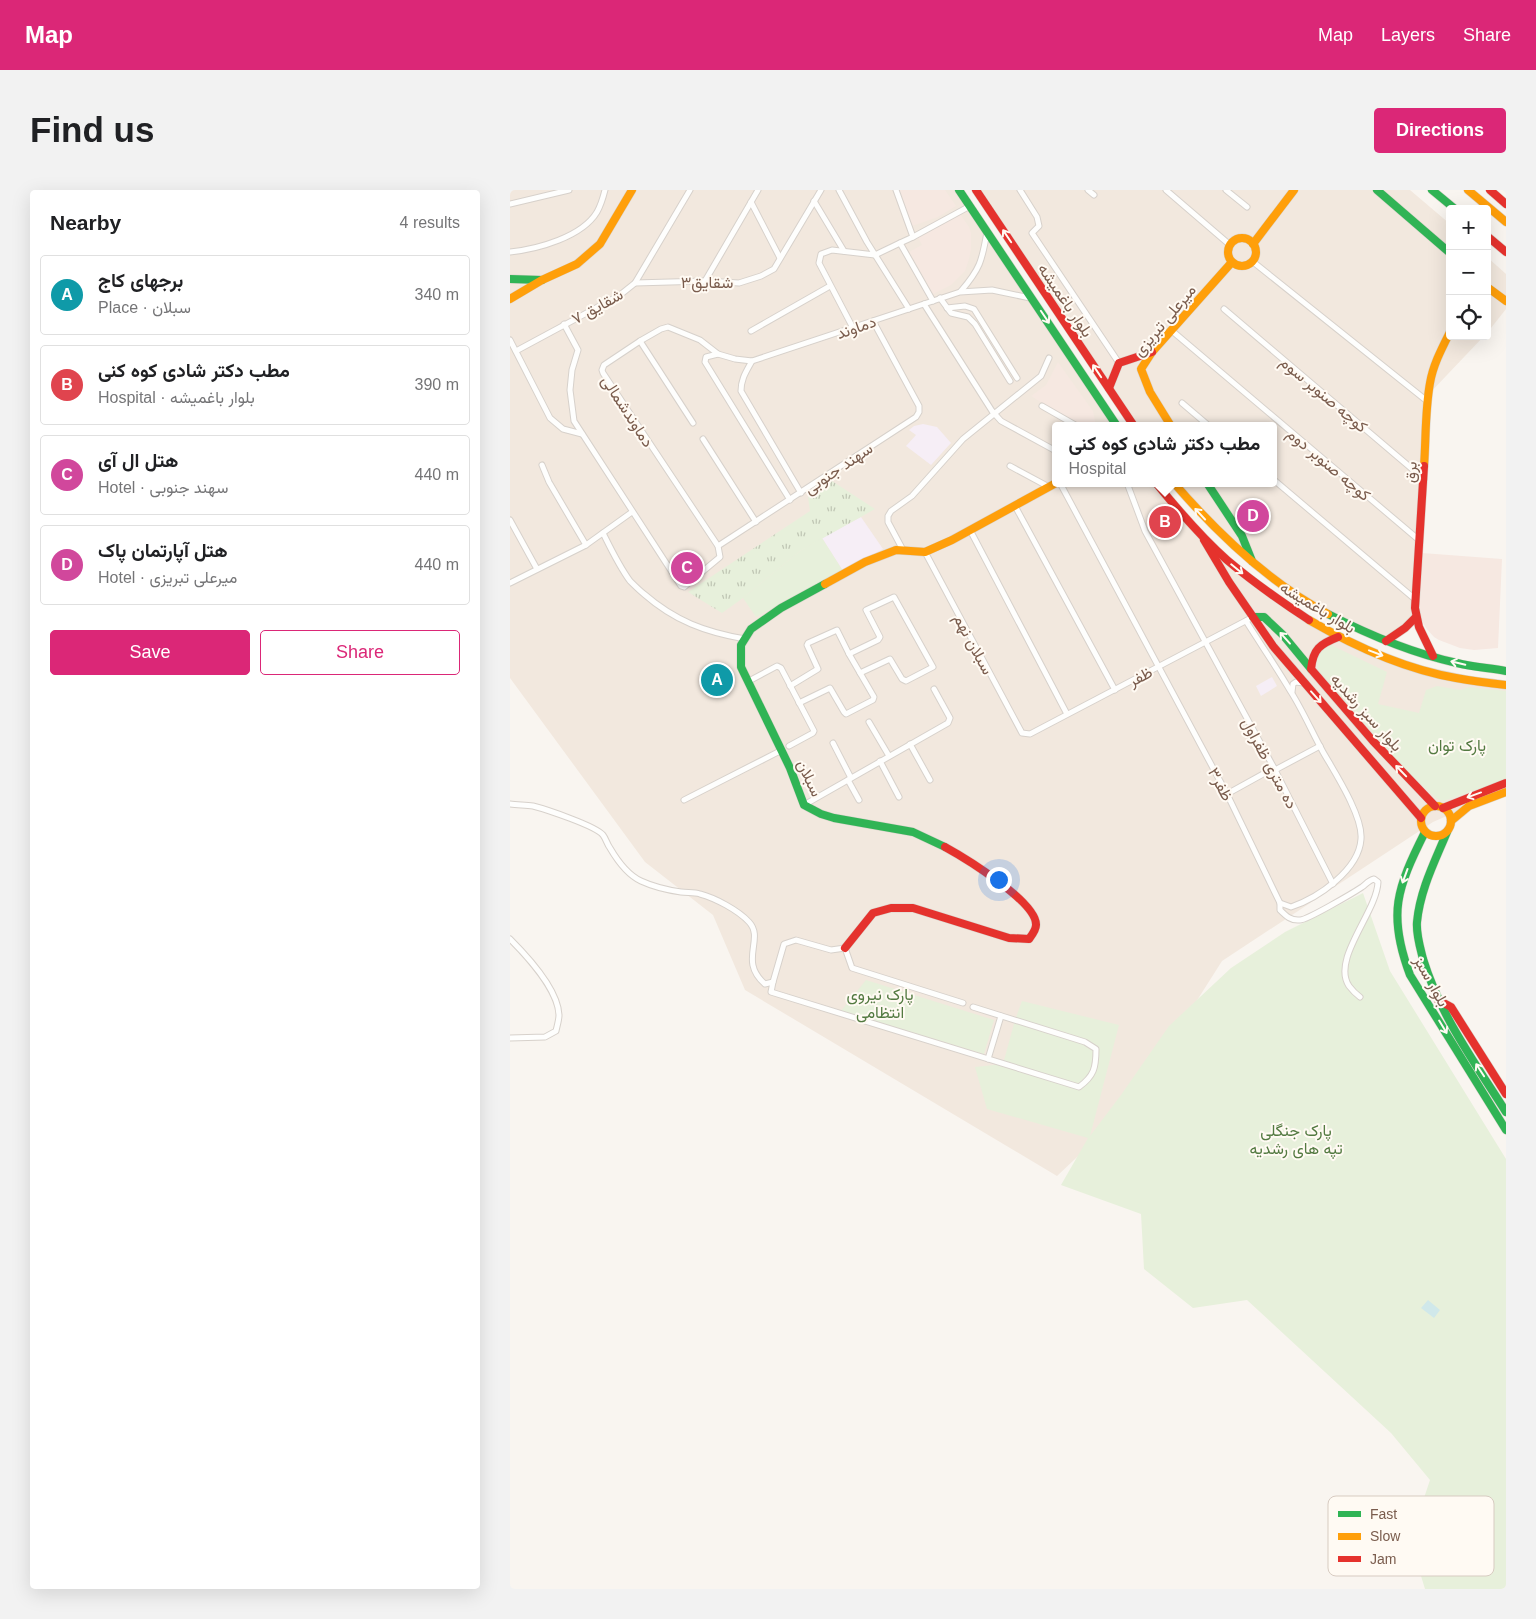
<!DOCTYPE html>
<meta charset="utf-8">
<style>
:root{--surface:#fff;--page:#f2f2f2;--text:#202124;--muted:#757577;--line:#e0e0e0;--accent:#db2777}
body{margin:0;font-family:Helvetica,Vazirmatn,sans-serif;background:var(--page);color:var(--text)}
.controls{position:absolute;right:15px;top:15px;display:grid;overflow:hidden;border-radius:5px;box-shadow:0 5px 20px #0002}
.controls button{width:45px;height:45px;display:grid;place-items:center;padding:0;border:0;border-bottom:1px solid var(--line);background:var(--surface);color:var(--text);font:25px sans-serif}
.you{position:absolute;left:488px;top:689px;width:18px;height:18px;margin:-12px;border:4px solid #fff;border-radius:50%;background:#1a73e8;box-shadow:0 0 0 8px #1a73e833}
.badge{display:grid;place-items:center;width:32px;height:32px;border-radius:50%;background:var(--accent);color:#fff;font-size:16px;font-weight:700}
.pin{position:absolute;translate:-50% -50%;border:2px solid #fff;box-shadow:0 1px 5px #0006}
.popup{position:absolute;left:542px;top:232px;width:225px;height:65px;box-sizing:border-box;display:grid;place-content:center;border-radius:5px;background:var(--surface);filter:drop-shadow(0 1px 4px #0005);font-size:16px;white-space:nowrap;color:var(--muted)}
.popup b{font-size:19px;color:var(--text)}
.popup::after{content:'';position:absolute;left:50%;top:100%;margin-left:-10px;border:10px solid transparent;border-top-color:var(--surface)}
.list{margin:0;padding:0;list-style:none}
h2{display:flex;justify-content:space-between;align-items:center;height:65px;margin:0;padding:0 20px;font-size:21px}
h2 small{font-size:16px;font-weight:400;color:var(--muted)}
.list li{display:grid;grid-template-columns:32px 1fr auto;gap:15px;align-items:center;box-sizing:border-box;height:80px;margin:0 10px 10px;padding:0 10px;border:1px solid var(--line);border-radius:5px}
.list b{display:block;font-size:19px;white-space:nowrap}
.list p{margin:0;font-size:16px;white-space:nowrap;color:var(--muted)}
.list em{font-size:16px;font-style:normal;color:var(--muted)}
.actions{display:flex;gap:10px;padding:15px 20px}
.actions a{flex:1;padding:11px 0;border:1px solid var(--accent);border-radius:5px;text-align:center;font-size:18px;color:var(--accent)}
.actions .main{background:var(--accent);color:#fff}
.icon{flex:none;width:28px;height:28px;fill:none;stroke:currentColor;stroke-width:2;stroke-linecap:round;stroke-linejoin:round}
.map{position:relative;flex:none;width:996px;height:1399px;overflow:hidden;border-radius:5px}
header{display:flex;align-items:center;gap:30px;box-sizing:border-box;height:70px;padding:0 25px;background:var(--accent);color:#fff}
header strong{font-size:24px}
nav{display:flex;gap:28px;margin-inline-start:auto;font-size:18px}
.intro{display:flex;align-items:center;justify-content:space-between;box-sizing:border-box;height:120px;padding:0 30px}
h1{margin:0;font-size:35px}
.button{padding:12px 22px;border-radius:5px;background:var(--accent);color:#fff;font-size:18px;font-weight:700}
main{display:flex;gap:30px;padding:0 30px}
aside{flex:1;background:var(--surface);border-radius:5px;box-shadow:0 5px 20px #0002}
.map>svg:first-child{display:block}
.residential{fill:#f2e8de}
.commercial{fill:#f6e8e1}
.education{fill:#f6eef6}
.grass{fill:url(#grass-tufts)}
.park{fill:#e7f0db}
.water{fill:#d0e8ea}
.lines{fill:none;stroke-linecap:round;stroke-linejoin:round}
.street-casing{stroke:#d7d1cb;stroke-width:7}
.fast-casing{stroke:#d9d2cb;stroke-width:9}
.slow-casing{stroke:#d9d2cb;stroke-width:9}
.jam-casing{stroke:#d9d2cb;stroke-width:9}
.street{stroke:#fefefd;stroke-width:5}
.fast{stroke:#30b455;stroke-width:8}
.slow{stroke:#ff9f0a;stroke-width:8}
.jam{stroke:#e5322d;stroke-width:8}
.oneway{stroke:#fffaf3}
.labels{text-anchor:middle;stroke-width:4;stroke-linejoin:round;paint-order:stroke}
.street-label{font-size:16px;fill:#7a5c4d;stroke:#fffaf3}
.park-label{font-size:16px;fill:#537a41;stroke:#fffaf3}
.key{fill:#fffaf3;stroke:#d7cbc1;stroke-width:1}
.key-label{font-size:14px;fill:#7a5c4d}
</style>
<header>
<strong>Map</strong>
<nav><a>Map</a><a>Layers</a><a>Share</a></nav>
</header>
<div class="intro"><h1>Find us</h1><a class="button">Directions</a></div>
<main>
<aside>
<h2>Nearby<small>4 results</small></h2>
<ul class="list">
<li><span class="badge" style="background:#0f9aa8">A</span><div><b>برجهای کاج</b><p>Place · سبلان</p></div><em>340 m</em></li>
<li><span class="badge" style="background:#e0444e">B</span><div><b>مطب دکتر شادی کوه کنی</b><p>Hospital · بلوار باغمیشه</p></div><em>390 m</em></li>
<li><span class="badge" style="background:#d1479c">C</span><div><b>هتل ال آی</b><p>Hotel · سهند جنوبی</p></div><em>440 m</em></li>
<li><span class="badge" style="background:#d1479c">D</span><div><b>هتل آپارتمان پاک</b><p>Hotel · میرعلی تبریزی</p></div><em>440 m</em></li>
</ul>
<div class="actions"><a class="main">Save</a><a>Share</a></div>
</aside>
<div class="map">
<svg width="996" height="1399" viewBox="0 0 996 1399">
<defs>
<pattern id="grass-tufts" width="24" height="20" patternUnits="userSpaceOnUse" patternTransform="scale(1.25)"><rect width="24" height="20" fill="#e7f0db"/><path d="M3 7l-1-3M5 7V3M7 7l1-3M15 17l-1-3M17 17v-4M19 17l1-3" fill="none" stroke="#c0c6b4"/></pattern>
</defs>
<rect width="100%" height="100%" fill="#f9f5f0"/>
<g class="residential">
<path d="M0 0H449L607 236H546V293H648L681 336 748 395 825 445 878 468 996 494V600L923 632 712 771 618 919 547 986 235 800 203 725 135 672 0 488Z"/>
<path d="M465 0H900L940 34V146H974L918 205 920 245 910 411 911 429 873 448 802 413 743 373 665 293H764V236H625Z"/>
<path d="M977 67 996 84V119L977 143Z"/>
</g>
<g class="commercial">
<path d="M390 0H435L446 16 428 27 402 36Z"/>
<path d="M450 24 459 37 461 43V59L459 69 455 81 441 95 423 104 399 62 412 55 408 47Z"/>
<path d="M548 172 583 221 586 236H569L521 206 536 195Z"/>
<path d="M912 363 992 369 988 458 964 460 950 458 929 450 924 447 916 438 911 429 909 418Z"/>
</g>
<g class="education">
<path d="M413 234 427 237 441 253 421 275 396 256 406 245 399 240 404 236Z"/>
<path d="M351 327 373 359 333 381 312 348Z"/>
<path d="M762 487 767 496 751 506 746 496Z"/>
</g>
<path class="grass" d="M322 291 365 319 290 361 233 408 212 423 178 402 300 321 298 307Z"/>
<g class="park">
<path d="M312 348 333 381 246 427 233 408 290 361Z"/>
<path d="M816 455H821L877 482 868 514 909 523 916 500 927 496 950 500 959 497 996 501V590L939 609 932 611 926 608 890 574 808 480C806 469 807 462 816 455Z"/>
<path d="M853 703 880 781 996 969V1399H915L900 1350 920 1290 881 1243 737 1110 683 1118 634 1079 631 1024 551 995 578 948 477 919 465 877 493 874 505 830 512 811 609 835 580 946 611 905 659 836 721 778 775 742Z"/>
<path d="M356 790 484 830 474 864 331 821Z"/>
</g>
<path class="water" d="M918 1110 930 1120 924 1128 911 1118Z"/>
<g class="lines">
<g class="street-casing">
<g id="street">
<path d="M329 0 357 52 399 119"/>
<path d="M386 0 403 47 390 53 423 111"/>
<path d="M510 0 527 27 529 36 522 43 609 173"/>
<path d="M578 0 584 5"/>
<path d="M656 0 720 55"/>
<path d="M716 0 737 17"/>
<path d="M304 11 334 61"/>
<path d="M241 12 270 68"/>
<path d="M0 14 59 0"/>
<path d="M403 47 460 16"/>
<path d="M0 62C28 59 72 47 87 22 91 15 93 8 95 0"/>
<path d="M365 65 390 53"/>
<path d="M742 71 917 211"/>
<path d="M195 91 248 0"/>
<path d="M125 93 195 91 229 93 251 86 264 79 311 0"/>
<path d="M451 101C470 79 472 71 477 42"/>
<path d="M430 108 441 123 458 127 465 134 500 191"/>
<path d="M414 114 482 221 491 231 546 261"/>
<path d="M437 118 455 116 464 119 507 188"/>
<path d="M714 119 914 289"/>
<path d="M54 134 68 160 62 180 60 200 64 231 171 396 174 397 210 367 208 356 93 183 92 180 94 175 130 151 151 139 158 137 190 150 208 164 225 169 242 171 450 102 482 100 520 108"/>
<path d="M343 138 309 73 311 64 322 60 365 65"/>
<path d="M661 140 909 350"/>
<path d="M241 141 320 96"/>
<path d="M0 150 40 228 53 239 72 244"/>
<path d="M130 151 183 233"/>
<path d="M6 161 110 105 125 93 180 0"/>
<path d="M208 164 196 167 195 172 280 310"/>
<path d="M242 171C236 182 231 189 231 201L291 303"/>
<path d="M672 213 699 236"/>
<path d="M532 216 567 236"/>
<path d="M193 249 246 332"/>
<path d="M32 275 39 292 76 355"/>
<path d="M500 276 539 297"/>
<path d="M764 290 906 410"/>
<path d="M550 293 717 604 770 713V720C776 726 781 731 790 730 797 730 843 703 852 697 856 694 859 690 864 689L868 692C867 722 821 769 839 796 842 800 846 804 850 807"/>
<path d="M617 293 635 341 764 578 823 694"/>
<path d="M505 316 605 500"/>
<path d="M0 330 27 379"/>
<path d="M460 340 557 524"/>
<path d="M93 343C101 359 109 376 120 391 124 395 129 400 134 404 165 431 195 442 235 449"/>
<path d="M208 356 406 227 409 222V216L363 131"/>
<path d="M393 360 378 332V326L381 321 402 306 453 249 531 186 539 168"/>
<path d="M415 362 512 543 520 544 743 427"/>
<path d="M0 393 76 355 122 322"/>
<path d="M736 431C751 455 767 478 781 502 793 521 802 542 813 562 825 583 853 626 851 649 849 680 808 708 781 717L770 713"/>
<path d="M239 491 267 476 271 478 304 541 303 543 279 556"/>
<path d="M280 496 308 479 297 455 298 453 327 440 339 464 368 450 370 447 356 420 384 407 423 477 396 491 392 489 380 469 350 483"/>
<path d="M782 502 783 494 786 492 793 493"/>
<path d="M289 513 320 498 334 522 336 524 363 510 364 507 339 464"/>
<path d="M359 532 379 566"/>
<path d="M323 553 341 588"/>
<path d="M400 554 420 590"/>
<path d="M370 571 389 607"/>
<path d="M765 580 810 556"/>
<path d="M338 590 349 610"/>
<path d="M717 604 764 578"/>
<path d="M174 610 272 560"/>
<path d="M0 614C7 615 15 615 23 616 35 619 86 636 93 645 96 649 97 654 100 658 107 670 118 685 131 691 144 697 157 700 171 702 177 703 184 702 190 704 205 708 228 720 239 732 255 749 228 771 255 794L263 792 274 754 286 750 321 760 335 758 342 778 453 813"/>
<path d="M294 615 438 533 440 528 424 499"/>
<path d="M0 749C17 766 48 800 49 825 49 830 47 836 46 841L35 847 0 848"/>
<path d="M263 792 261 802 569 897C584 886 586 878 586 859L575 852 463 817"/>
<path d="M478 869 491 826"/>
</g>
</g>
<g class="fast-casing">
<g id="fast">
<path d="M449 0 607 236"/>
<path d="M867 0 940 63"/>
<path d="M922 0 945 19"/>
<path d="M0 89 32 90"/>
<path d="M697 293 732 346 742 371"/>
<path d="M315 394 271 418 241 439 231 455V477L280 578 294 615 311 624 324 628 403 642 435 657"/>
<path d="M818 424C859 445 901 463 947 473 963 477 980 478 996 481"/>
<path d="M743 427H754L773 445 801 479"/>
<path d="M915 642C887 698 877 724 900 785L996 940"/>
<path d="M937 642C925 671 910 700 907 732 906 744 910 757 913 769 930 825 965 873 996 922"/>
</g>
</g>
<g class="slow-casing">
<g id="slow">
<path d="M958 0 996 32"/>
<circle cx="732" cy="62" r="14"/>
<path d="M743 54 784 0"/>
<path d="M977 97 996 111"/>
<path d="M0 109 32 90 67 74 90 54 122 0"/>
<path d="M661 236 640 202 631 179 642 162 722 72"/>
<path d="M914 276C916 249 915 220 920 193 923 175 932 158 940 142"/>
<path d="M664 293C708 344 758 392 818 424"/>
<path d="M315 394 355 372 386 360 415 362 442 350 546 293"/>
<path d="M799 430C844 456 894 479 946 488 963 491 979 493 996 495"/>
<circle cx="926" cy="631" r="15"/>
<path d="M941 631 959 616 996 602"/>
</g>
</g>
<g class="jam-casing">
<g id="jam">
<path d="M466 0 624 236"/>
<path d="M980 0 996 14"/>
<path d="M977 46 996 62"/>
<path d="M599 198 609 173 642 162"/>
<path d="M914 276 905 418 909 437 923 466"/>
<path d="M646 293C668 320 691 347 717 370 743 392 770 411 799 430"/>
<path d="M694 350 719 392 763 456 911 628"/>
<path d="M828 447C810 454 803 459 801 479L863 551 925 616"/>
<path d="M876 451 895 438 905 428"/>
<path d="M933 618 996 593"/>
<path d="M335 758 363 723 381 718H403L499 748 519 749C522 745 526 740 526 735 527 712 455 668 435 657"/>
<path d="M928 810 941 817 996 904"/>
</g>
</g>
<use href="#street" class="street"/>
<use href="#fast" class="fast"/>
<use href="#slow" class="slow"/>
<use href="#jam" class="jam"/>
</g>
<defs><path id="oneway-shaft" d="M-6 0H5M1.5-3L5.5 0L1.5 3" fill="none" stroke-width="1.6" stroke-linecap="round" stroke-linejoin="round" transform="scale(1.25)"/></defs>
<g class="oneway">
<use href="#oneway-shaft" transform="translate(497 46) rotate(-124)"/>
<use href="#oneway-shaft" transform="translate(535 127) rotate(56)"/>
<use href="#oneway-shaft" transform="translate(587 181) rotate(-124)"/>
<use href="#oneway-shaft" transform="translate(690 324) rotate(-133)"/>
<use href="#oneway-shaft" transform="translate(727 379) rotate(39)"/>
<use href="#oneway-shaft" transform="translate(775 448) rotate(-132)"/>
<use href="#oneway-shaft" transform="translate(866 463) rotate(21)"/>
<use href="#oneway-shaft" transform="translate(948 473) rotate(-167)"/>
<use href="#oneway-shaft" transform="translate(806 507) rotate(48)"/>
<use href="#oneway-shaft" transform="translate(891 581) rotate(-134)"/>
<use href="#oneway-shaft" transform="translate(964 605) rotate(160)"/>
<use href="#oneway-shaft" transform="translate(895 686) rotate(110)"/>
<use href="#oneway-shaft" transform="translate(933 837) rotate(59)"/>
<use href="#oneway-shaft" transform="translate(970 880) rotate(-123)"/>
</g>
<g class="labels">
<g class="street-label">
<text x="197" y="98">شقایق۳</text>
<text transform="translate(556 110) rotate(56)" y="6">بلوار باغمیشه</text>
<text transform="translate(87 116) rotate(-29)" y="6">شقایق ۷</text>
<text transform="translate(654 130) rotate(-50)" y="6">میرعلی تبریزی</text>
<text transform="translate(346 137) rotate(-19)" y="6">دماوند</text>
<text transform="translate(814 204) rotate(40)" y="6">کوچه صنوبر سوم</text>
<text transform="translate(118 221) rotate(57)" y="6">دماوندشمالی</text>
<text transform="translate(819 274) rotate(40)" y="6">کوچه صنوبر دوم</text>
<text transform="translate(328 278) rotate(-34)" y="6">سهند جنوبی</text>
<text transform="translate(900 282) rotate(-86)" y="6">برق</text>
<text transform="translate(808 417) rotate(31)" y="6">بلوار باغمیشه</text>
<text transform="translate(464 454) rotate(62)" y="6">سبلان نهم</text>
<text transform="translate(630 486) rotate(-28)" y="6">ظفر</text>
<text transform="translate(857 522) rotate(48)" y="6">بلوار سبز رشدیه</text>
<text transform="translate(760 573) rotate(62)" y="6">ده متری ظفراول</text>
<text transform="translate(300 588) rotate(65)" y="6">سبلان</text>
<text transform="translate(711 594) rotate(62)" y="6">ظفر۳</text>
<text transform="translate(922 791) rotate(61)" y="6">بلوار سبز</text>
</g>
<g class="park-label">
<text x="947" y="561">پارک توان</text>
<text x="370" y="810">پارک نیروی<tspan x="370" dy="18">انتظامی</tspan></text>
<text x="786" y="946">پارک جنگلی<tspan x="786" dy="18">تپه های رشدیه</tspan></text>
</g>
</g>
<rect x="818" y="1306" width="166" height="80" rx="8" class="key"/>
<rect x="828" y="1321" width="23" height="6" fill="#30b455"/>
<rect x="828" y="1343" width="23" height="7" fill="#ff9f0a"/>
<rect x="828" y="1366" width="23" height="6" fill="#e5322d"/>
<g class="key-label">
<text x="860" y="1329">Fast</text>
<text x="860" y="1351">Slow</text>
<text x="860" y="1374">Jam</text>
</g>
</svg>
<div class="controls">
<button>+</button>
<button>−</button>
<button><svg class="icon" aria-label="locate" viewBox="0 0 24 24"><circle cx="12" cy="12" r="6"/><path d="M12 2v4M12 18v4M2 12h4M18 12h4"/></svg></button>
</div>
<div class="you"></div>
<div class="pin badge" style="left:207px;top:490px;background:#0f9aa8">A</div>
<div class="pin badge" style="left:655px;top:332px;background:#e0444e">B</div>
<div class="popup"><b>مطب دکتر شادی کوه کنی</b>Hospital</div>
<div class="pin badge" style="left:177px;top:378px;background:#d1479c">C</div>
<div class="pin badge" style="left:743px;top:326px;background:#d1479c">D</div>
</div>
</main>
